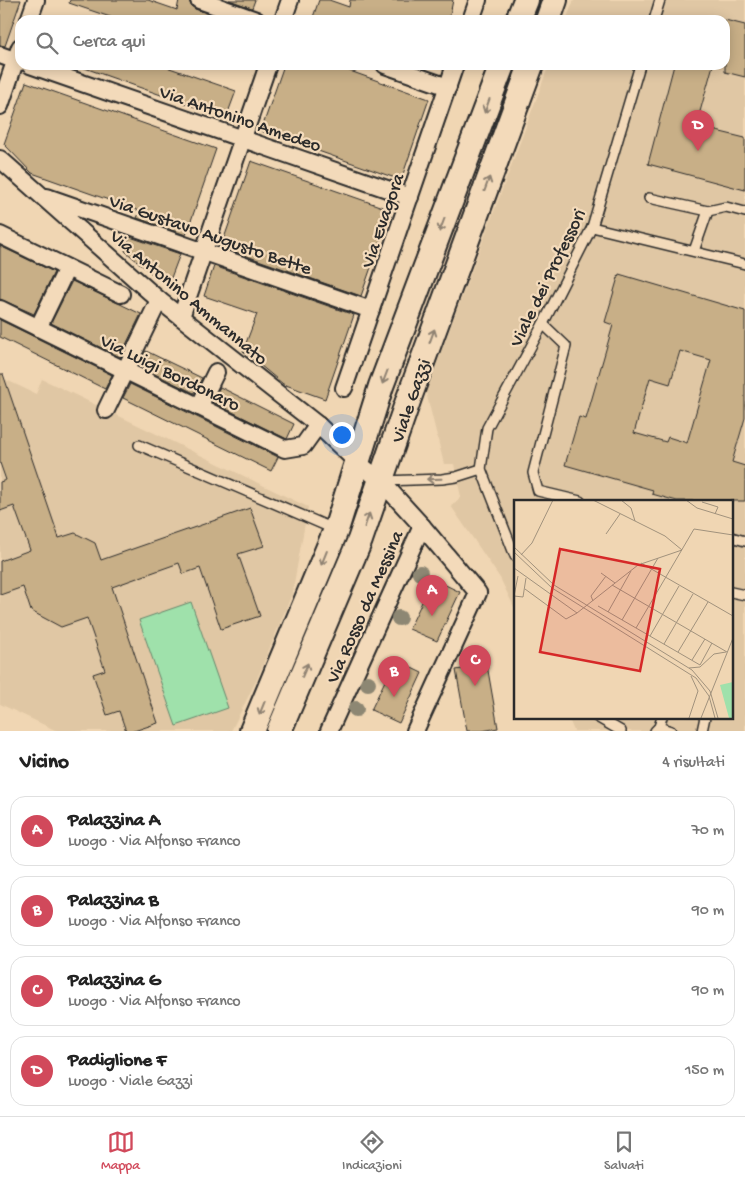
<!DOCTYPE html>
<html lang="it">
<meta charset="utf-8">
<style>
:root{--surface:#fff;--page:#f6f6f6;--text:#222;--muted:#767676;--line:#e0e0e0;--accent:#d1495b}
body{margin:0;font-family:"Gochi Hand",sans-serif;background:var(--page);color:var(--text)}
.you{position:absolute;left:341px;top:434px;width:18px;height:18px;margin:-12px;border:4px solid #fff;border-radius:50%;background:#1a73e8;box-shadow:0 0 0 8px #1a73e833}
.badge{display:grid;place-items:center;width:32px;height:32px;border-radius:50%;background:var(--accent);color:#fff;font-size:16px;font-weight:700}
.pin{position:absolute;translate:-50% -41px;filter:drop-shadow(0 1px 2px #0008)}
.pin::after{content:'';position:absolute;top:26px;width:18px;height:15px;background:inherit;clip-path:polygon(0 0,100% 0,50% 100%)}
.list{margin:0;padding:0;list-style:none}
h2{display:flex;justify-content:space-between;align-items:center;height:65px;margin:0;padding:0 20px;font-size:21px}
h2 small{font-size:16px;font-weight:400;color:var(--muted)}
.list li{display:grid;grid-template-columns:32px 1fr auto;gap:15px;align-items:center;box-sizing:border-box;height:70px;margin:0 10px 10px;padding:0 10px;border:1px solid var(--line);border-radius:15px}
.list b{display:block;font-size:19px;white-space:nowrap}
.list p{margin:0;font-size:16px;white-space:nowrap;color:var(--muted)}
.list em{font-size:16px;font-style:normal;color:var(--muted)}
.icon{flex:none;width:28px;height:28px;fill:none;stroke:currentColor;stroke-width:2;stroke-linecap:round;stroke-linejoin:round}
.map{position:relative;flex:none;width:745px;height:731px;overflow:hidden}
.search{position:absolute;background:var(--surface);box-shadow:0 2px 12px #0003;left:15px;right:15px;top:15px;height:55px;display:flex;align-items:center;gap:12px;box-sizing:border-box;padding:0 18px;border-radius:15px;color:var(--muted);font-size:19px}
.sheet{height:385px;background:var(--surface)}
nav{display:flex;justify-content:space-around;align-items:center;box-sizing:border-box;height:70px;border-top:1px solid var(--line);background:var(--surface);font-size:14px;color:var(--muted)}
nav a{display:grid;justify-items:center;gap:2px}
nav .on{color:var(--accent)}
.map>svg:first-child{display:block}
.built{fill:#e0c7a4}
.green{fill:#9fe1ab;stroke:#65866b}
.building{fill:#c8af87;stroke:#2b2b2b;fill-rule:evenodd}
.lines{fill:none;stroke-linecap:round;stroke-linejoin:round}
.lane-casing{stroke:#2b2b2b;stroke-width:12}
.street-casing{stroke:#2b2b2b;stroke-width:20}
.secondary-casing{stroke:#2b2b2b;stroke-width:28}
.lane{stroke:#f3daba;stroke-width:9}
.street{stroke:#f3daba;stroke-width:16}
.secondary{stroke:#f3daba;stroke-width:24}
.tree{fill:#8d8773}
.oneway{stroke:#8f8272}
.labels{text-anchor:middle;stroke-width:4.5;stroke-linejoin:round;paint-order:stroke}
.street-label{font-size:19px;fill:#2b2b2b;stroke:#f3daba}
.inset-road{fill:none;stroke:#a1927d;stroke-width:1}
.view{fill:#d62828;fill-opacity:0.15;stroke:#d62828;stroke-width:2.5}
.inset-edge{fill:none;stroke:#2b2b2b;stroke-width:2.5}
</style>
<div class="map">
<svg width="745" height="731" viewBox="0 0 745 731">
<rect width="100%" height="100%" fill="#f0d6b3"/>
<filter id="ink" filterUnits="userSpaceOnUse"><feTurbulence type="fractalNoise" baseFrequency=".02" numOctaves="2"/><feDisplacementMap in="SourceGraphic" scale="10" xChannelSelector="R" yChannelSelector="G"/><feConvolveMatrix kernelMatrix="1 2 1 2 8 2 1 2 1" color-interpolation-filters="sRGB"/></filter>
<g filter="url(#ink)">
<g class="built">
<path d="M574 0H745V731H574L568 717H731V501H515V609L500 578 451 506 461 497 454 464H444L426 392 549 65H725V20H566Z"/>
<path d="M0 377 36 394 42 379 308 507 292 594 257 679 231 731H57L0 704Z"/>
</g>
<path class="green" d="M191 602 228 708 176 726 139 620Z"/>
<g class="building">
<path d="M0 0H21L5 46 0 45Z"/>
<path d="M70 0H148L177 10 179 0H189L191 6 195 9 226 20H119L69 3Z"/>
<path d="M229 0H255L252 8Z"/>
<path d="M319 0H329L349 7 350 0H453L449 20H312Z"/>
<path d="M725 20 745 25V77L725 72Z"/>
<path d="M82 65H161L236 91 226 118 82 67Z"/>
<path d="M284 65H333L429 99 401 180 261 131Z"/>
<path d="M674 65H713L696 126 745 138V190L648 164Z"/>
<path d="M26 82 216 149 186 235 137 218 140 211 32 173 4 144Z"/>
<path d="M251 161 391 210 361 296 221 247Z"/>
<path d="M130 237 180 254 169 283 156 277 125 251Z"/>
<path d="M0 246 54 272 34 314 0 299Z"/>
<path d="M214 266 354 315 325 399 283 384 243 351 257 314 204 296Z"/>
<path d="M619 274 745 311V418L732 462 745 466V501H677L652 494 653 490 565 465 579 417 586 419 613 325 605 322ZM680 351 711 360 687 443 668 437 666 442 634 433 650 378 670 384Z"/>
<path d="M72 281 141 314 120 357 51 323Z"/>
<path d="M0 320 112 375 105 389 0 337Z"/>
<path d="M146 351 202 378 194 393 138 366Z"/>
<path d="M0 374H3L59 538 75 533 95 543 101 560 250 508 264 546 238 554 260 616 221 629 200 568 183 574 179 563 112 587 158 723 134 731H126L119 711 107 715 93 674 105 670 87 618 61 627 31 611 23 587 0 595V561L30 550 14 506 0 511V482L6 480 0 463Z"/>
<path d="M130 384 278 457 271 471 123 398Z"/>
<path d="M220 387 294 424 287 439 212 402Z"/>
<path d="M433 579 460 592 437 641 409 629Z"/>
<path d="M395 660 422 673 399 723 371 710Z"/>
<path d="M487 665 498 728 482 731H467L456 670Z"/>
</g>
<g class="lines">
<g class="lane-casing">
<g id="lane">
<path d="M654 20 660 0"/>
<path d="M649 198 708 211 726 207 745 212"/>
<path d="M592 227 745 264"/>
<path d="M694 251 708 211"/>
<path d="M543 324 566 346 533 473 538 491 580 501"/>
<path d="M139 445 336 530"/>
<path d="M383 481 442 479 456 477 481 469"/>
<path d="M731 537 745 541"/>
<path d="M515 556 481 469 487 428 543 324 592 227 640 65"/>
<path d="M731 592 745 595"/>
<path d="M597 717 621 731"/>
<path d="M659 727 671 731"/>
<path d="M655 731 659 727 662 717"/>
<path d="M702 731 705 717"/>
</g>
</g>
<g class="street-casing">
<g id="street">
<path d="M199 0 256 20"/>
<path d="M29 20 36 0"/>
<path d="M283 20 290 0"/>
<path d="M471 20 478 0"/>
<path d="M0 55 20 62"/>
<path d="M30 65 410 197"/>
<path d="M385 65 448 87"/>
<path d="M0 106 20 47"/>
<path d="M0 159 159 300 318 425 357 462 381 481 422 526 329 731"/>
<path d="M47 197 371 310"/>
<path d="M0 235 121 294"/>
<path d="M0 309 285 449 303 446 318 425"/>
<path d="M181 317 268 65"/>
<path d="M38 328 67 268"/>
<path d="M344 388 455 65"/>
<path d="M199 407 216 372"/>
<path d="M106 410 159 300"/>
<path d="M415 731 478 593 422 526"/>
</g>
</g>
<g class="secondary-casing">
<g id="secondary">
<path d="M518 20 526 0"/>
<path d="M548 20 555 0"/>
<path d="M252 731 336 530 381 386 502 65"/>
<path d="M279 731 360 540 409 398 531 65"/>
</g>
</g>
<use href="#lane" class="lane"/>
<use href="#street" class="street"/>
<use href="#secondary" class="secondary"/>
</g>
<g class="tree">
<circle cx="420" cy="573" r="8"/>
<circle cx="399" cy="618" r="8"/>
<circle cx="368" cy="683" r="8"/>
<circle cx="356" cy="709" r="8"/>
</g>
<defs><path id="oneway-shaft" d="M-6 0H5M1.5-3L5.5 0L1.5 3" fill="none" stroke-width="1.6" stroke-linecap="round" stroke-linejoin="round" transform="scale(1.25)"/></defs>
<g class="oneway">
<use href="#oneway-shaft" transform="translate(487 106) rotate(110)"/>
<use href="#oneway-shaft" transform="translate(487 184) rotate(-70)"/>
<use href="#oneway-shaft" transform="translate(442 225) rotate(111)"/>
<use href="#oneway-shaft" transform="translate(432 336) rotate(-70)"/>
<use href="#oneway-shaft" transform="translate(385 377) rotate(111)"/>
<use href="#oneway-shaft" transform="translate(434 479) rotate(178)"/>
<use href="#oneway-shaft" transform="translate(367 520) rotate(-71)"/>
<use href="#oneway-shaft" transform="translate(324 558) rotate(112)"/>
<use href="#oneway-shaft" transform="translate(305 670) rotate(-67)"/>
<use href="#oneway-shaft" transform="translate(262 708) rotate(112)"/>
</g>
</g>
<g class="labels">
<g class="street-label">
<text transform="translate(241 117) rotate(19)" y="7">Via Antonino Amedeo</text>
<text transform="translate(381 220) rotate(-71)" y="7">Via Evagora</text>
<text transform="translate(211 233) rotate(19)" y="7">Via Gustavo Augusto Bette</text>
<text transform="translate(546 277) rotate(-64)" y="7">Viale dei Professori</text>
<text transform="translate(190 296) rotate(40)" y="7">Via Antonino Ammannato</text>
<text transform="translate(171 371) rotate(26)" y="7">Via Luigi Bordonaro</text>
<text transform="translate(409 400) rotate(-71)" y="7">Viale Gazzi</text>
<text transform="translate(363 606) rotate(-66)" y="7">Via Rosso da Messina</text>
</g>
</g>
<g transform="translate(514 500)">
<rect width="219" height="219" fill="#f0d6b3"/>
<path d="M219 182V218H215L206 185Z" fill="#9fe1ab"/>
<path class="inset-road" d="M79 0 151 36 168 50M107 0 117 8 121 21M172 0 183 8 219 19M188 2 204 7 201 14M92 34 106 14M0 47 40 85 178 170 196 191 204 218M0 52 38 88 182 178 195 196 201 218M7 55 18 43 39 0M127 63 219 116M0 68 63 113 124 65 168 50M87 73 101 83M98 85 213 152M11 89 52 119 63 113M0 96 9 97 12 78M0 96 4 76M79 101 77 96 92 76M84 106 186 165 198 143M94 112 117 71M108 120 144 58M122 128 180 29 219 35M136 136 165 86M150 144 179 94M164 152 194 102M178 160 191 139M175 168 186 167 200 154 212 152M175 218 184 191 177 176M187 218 219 138"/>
<path class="view" d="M46 49 146 69 126 171 26 152Z"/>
<rect width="219" height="219" class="inset-edge"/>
</g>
</svg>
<div class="you"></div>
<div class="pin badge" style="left:432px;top:616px">A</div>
<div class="pin badge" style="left:394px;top:697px">B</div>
<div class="pin badge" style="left:475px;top:686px">C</div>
<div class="pin badge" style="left:698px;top:151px">D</div>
<div class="search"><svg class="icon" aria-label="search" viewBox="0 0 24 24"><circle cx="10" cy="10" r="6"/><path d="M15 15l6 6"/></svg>Cerca qui</div>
</div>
<section class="sheet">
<h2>Vicino<small>4 risultati</small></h2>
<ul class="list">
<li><span class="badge">A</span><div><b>Palazzina A</b><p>Luogo · Via Alfonso Franco</p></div><em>70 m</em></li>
<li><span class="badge">B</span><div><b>Palazzina B</b><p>Luogo · Via Alfonso Franco</p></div><em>90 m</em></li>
<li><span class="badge">C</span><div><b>Palazzina G</b><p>Luogo · Via Alfonso Franco</p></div><em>90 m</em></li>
<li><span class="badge">D</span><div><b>Padiglione F</b><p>Luogo · Viale Gazzi</p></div><em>150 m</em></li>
</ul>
</section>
<nav>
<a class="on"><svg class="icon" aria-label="map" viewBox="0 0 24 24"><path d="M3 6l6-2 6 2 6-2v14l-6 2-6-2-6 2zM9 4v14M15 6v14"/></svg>Mappa</a>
<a><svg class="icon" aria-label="directions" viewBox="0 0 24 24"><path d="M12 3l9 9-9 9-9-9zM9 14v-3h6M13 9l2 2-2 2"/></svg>Indicazioni</a>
<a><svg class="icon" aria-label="saved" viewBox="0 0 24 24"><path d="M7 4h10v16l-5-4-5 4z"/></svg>Salvati</a>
</nav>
